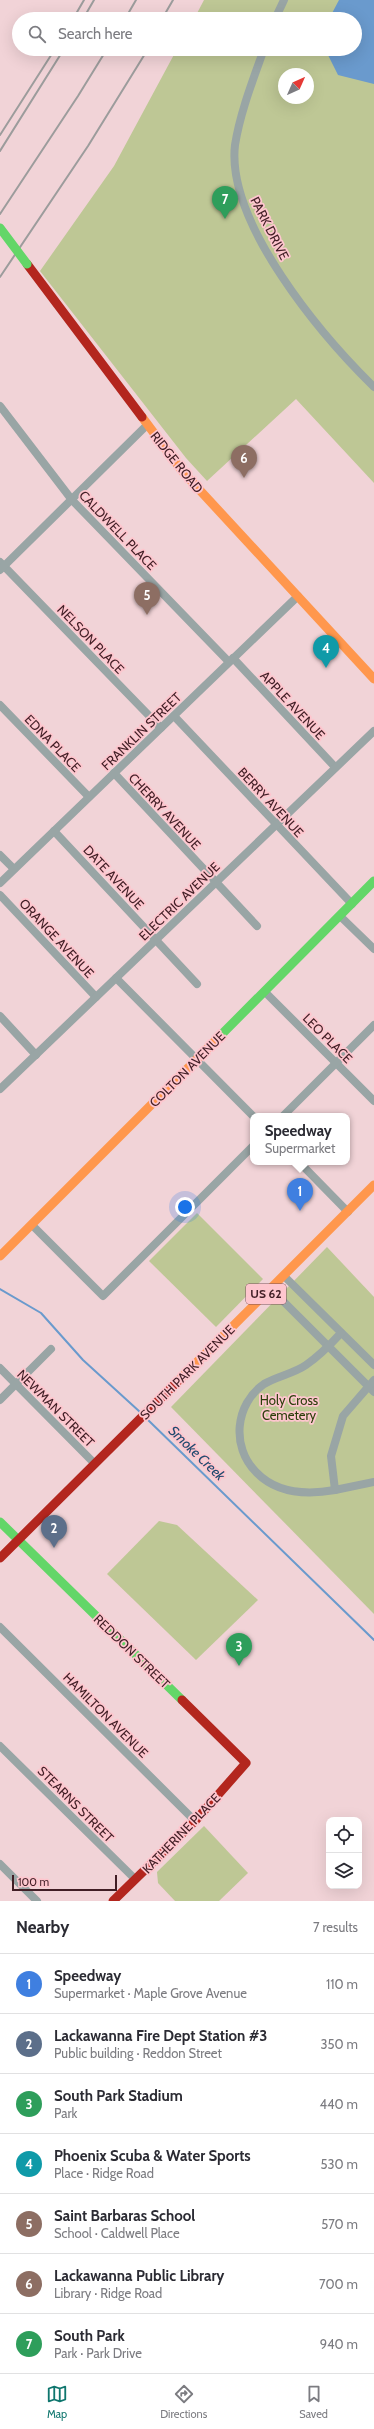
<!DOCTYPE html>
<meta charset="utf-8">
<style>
:root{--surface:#fff;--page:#f2f2f3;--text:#2b2b33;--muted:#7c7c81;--line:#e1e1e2;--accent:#0f766e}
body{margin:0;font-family:Cabin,sans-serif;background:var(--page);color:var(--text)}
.controls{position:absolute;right:12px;bottom:12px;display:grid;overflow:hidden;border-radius:8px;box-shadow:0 4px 16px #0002}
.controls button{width:36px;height:36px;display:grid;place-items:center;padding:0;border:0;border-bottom:1px solid var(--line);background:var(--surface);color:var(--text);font:20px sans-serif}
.compass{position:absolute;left:278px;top:68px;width:36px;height:36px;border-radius:50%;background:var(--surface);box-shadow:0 4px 16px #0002;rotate:45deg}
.scale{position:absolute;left:12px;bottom:10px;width:105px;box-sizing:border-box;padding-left:4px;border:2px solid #411e25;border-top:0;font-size:11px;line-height:14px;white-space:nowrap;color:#411e25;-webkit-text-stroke:3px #fec6ce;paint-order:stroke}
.you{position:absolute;left:185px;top:1207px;width:14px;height:14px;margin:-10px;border:3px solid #fff;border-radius:50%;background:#1a73e8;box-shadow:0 0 0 6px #1a73e833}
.badge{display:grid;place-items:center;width:26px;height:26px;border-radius:50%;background:var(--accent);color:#fff;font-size:13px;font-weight:700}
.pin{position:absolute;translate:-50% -33px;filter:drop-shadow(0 1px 2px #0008)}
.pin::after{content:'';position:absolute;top:21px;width:14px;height:12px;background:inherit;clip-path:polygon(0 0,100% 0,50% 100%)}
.popup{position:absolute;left:250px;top:1113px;width:100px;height:52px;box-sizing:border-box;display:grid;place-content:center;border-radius:8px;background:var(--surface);filter:drop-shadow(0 1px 3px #0005);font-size:13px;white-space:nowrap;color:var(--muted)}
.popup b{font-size:15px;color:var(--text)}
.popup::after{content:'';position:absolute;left:50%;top:100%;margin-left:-8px;border:8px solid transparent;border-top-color:var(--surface)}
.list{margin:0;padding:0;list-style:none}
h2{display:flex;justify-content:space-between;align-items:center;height:52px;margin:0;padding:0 16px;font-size:17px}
h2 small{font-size:13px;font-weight:400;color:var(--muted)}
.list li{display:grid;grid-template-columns:26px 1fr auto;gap:12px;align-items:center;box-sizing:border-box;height:60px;padding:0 16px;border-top:1px solid var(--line)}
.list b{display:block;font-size:15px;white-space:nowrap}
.list p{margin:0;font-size:13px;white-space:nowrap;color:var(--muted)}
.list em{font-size:13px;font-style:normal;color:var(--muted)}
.icon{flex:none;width:22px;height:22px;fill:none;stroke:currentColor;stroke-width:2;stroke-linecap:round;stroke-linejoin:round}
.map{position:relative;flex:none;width:374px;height:1901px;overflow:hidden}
.search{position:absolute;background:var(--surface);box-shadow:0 4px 16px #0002;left:12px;right:12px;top:12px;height:44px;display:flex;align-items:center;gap:10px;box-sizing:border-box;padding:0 14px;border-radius:22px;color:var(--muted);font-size:15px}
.sheet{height:472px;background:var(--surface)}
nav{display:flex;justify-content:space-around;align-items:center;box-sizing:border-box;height:56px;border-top:1px solid var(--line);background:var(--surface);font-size:11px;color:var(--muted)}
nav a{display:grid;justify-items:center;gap:2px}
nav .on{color:var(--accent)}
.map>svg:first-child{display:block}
.green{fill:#bec795;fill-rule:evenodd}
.water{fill:#6a9acd}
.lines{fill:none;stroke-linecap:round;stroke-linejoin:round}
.stream{stroke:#6a9acd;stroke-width:2}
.street{stroke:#99a5a5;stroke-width:8}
.fast{stroke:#63d668;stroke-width:9}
.slow{stroke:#ff974d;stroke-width:9}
.jam{stroke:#b3261e;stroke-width:9}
.rail{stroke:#9c9c9c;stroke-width:2}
.fast-bridge{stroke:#63d668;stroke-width:9}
.labels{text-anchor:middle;stroke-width:3.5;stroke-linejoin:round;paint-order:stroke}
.shield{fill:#fec6ce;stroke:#7a5058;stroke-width:1}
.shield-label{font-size:12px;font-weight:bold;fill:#411e25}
.street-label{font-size:13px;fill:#411e25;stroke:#fec6ce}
.park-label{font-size:13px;fill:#2b3f0b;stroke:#fec6ce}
.water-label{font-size:14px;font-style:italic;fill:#1f496e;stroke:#fec6ce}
</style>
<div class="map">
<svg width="374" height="1901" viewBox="0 0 374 1901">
<rect width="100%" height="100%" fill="#f1d3d7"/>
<g class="green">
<path d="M204 0H374V483L296 399 207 481 186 458 40 271 114 166 177 49H355V19H194ZM284 74H308V98H284Z"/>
<path d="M197 1213 263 1279 216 1327 149 1261Z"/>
<path d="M327 1247 374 1297V1614L171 1407Z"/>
<path d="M159 1521 177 1525 258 1600 196 1660 107 1574Z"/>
<path d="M204 1826 248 1873 219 1901H175L158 1883 157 1872Z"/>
</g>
<path class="water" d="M339 0H374V84L338 75 325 49H355V19H329Z"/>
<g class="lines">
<g class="stream">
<path d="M0 1289 41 1313 83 1360 140 1412"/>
<path d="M146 1418 374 1640"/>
</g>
<g class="street">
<path d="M275 19 284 0"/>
<path d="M264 49C253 80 240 113 235 145 226 223 322 336 374 387"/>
<path d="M0 406 72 500 229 662"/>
<path d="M0 562 161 728"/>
<path d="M0 570 147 425"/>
<path d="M233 658 335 767"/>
<path d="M0 705 89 797"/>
<path d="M174 716 352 904"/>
<path d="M114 773 257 926"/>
<path d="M54 831 197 984"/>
<path d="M0 855 14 869"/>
<path d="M0 883 298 596"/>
<path d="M0 895 96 997"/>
<path d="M340 916 374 949"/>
<path d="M116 978 253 1116"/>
<path d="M265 992 374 1101"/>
<path d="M0 1016 36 1055"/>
<path d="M0 1089 374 731"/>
<path d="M283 1116 374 1025"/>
<path d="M299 1162 348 1212"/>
<path d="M32 1225 103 1296 253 1146"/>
<path d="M284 1276 374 1365"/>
<path d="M271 1289 374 1392"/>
<path d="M0 1368 95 1464"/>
<path d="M374 1380 343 1416 331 1456 335 1490 374 1482"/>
<path d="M0 1400 51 1349"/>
<path d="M335 1490C307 1495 277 1494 256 1472 231 1447 235 1404 264 1384 277 1376 293 1374 306 1365 319 1356 330 1345 341 1333"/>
<path d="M0 1627 195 1821"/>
<path d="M0 1746 135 1879"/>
<path d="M0 1864 37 1901"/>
</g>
<g class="fast">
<path d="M217 1039 374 881"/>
<path d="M0 1522 182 1700"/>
</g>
<g class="slow">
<path d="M142 417 183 472 374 679"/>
<path d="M0 1256 217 1039"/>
<path d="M178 1381 374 1185"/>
</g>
<g class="jam">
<path d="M27 264 142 417"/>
<path d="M0 1558 178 1381"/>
<path d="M113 1901 195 1821 246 1763 182 1700"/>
</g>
<g class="rail">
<path d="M73 19 84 0"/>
<path d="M83 19 94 0"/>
<path d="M125 19 136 0"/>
<path d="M162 19 173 0"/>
<path d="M0 135 55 49"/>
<path d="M0 151 64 49"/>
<path d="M0 214 78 96 107 49"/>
<path d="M0 277 88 146 148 49"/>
</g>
<path class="fast-bridge" d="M0 228 27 264"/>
</g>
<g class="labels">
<rect class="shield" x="246" y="1284" width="40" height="20" rx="3"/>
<g class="shield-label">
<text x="266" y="1298">US 62</text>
</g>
<g class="street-label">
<text transform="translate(270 228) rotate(63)" y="5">PARK DRIVE</text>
<text transform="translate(177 462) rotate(51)" y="5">RIDGE ROAD</text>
<text transform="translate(118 530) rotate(46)" y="5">CALDWELL PLACE</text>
<text transform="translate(91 639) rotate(46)" y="5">NELSON PLACE</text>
<text transform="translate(293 705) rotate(47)" y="5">APPLE AVENUE</text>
<text transform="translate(141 731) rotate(-44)" y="5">FRANKLIN STREET</text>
<text transform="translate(53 743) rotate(46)" y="5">EDNA PLACE</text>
<text transform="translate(271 802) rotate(47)" y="5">BERRY AVENUE</text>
<text transform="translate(165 811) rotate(47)" y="5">CHERRY AVENUE</text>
<text transform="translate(114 877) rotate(47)" y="5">DATE AVENUE</text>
<text transform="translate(179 901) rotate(-44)" y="5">ELECTRIC AVENUE</text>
<text transform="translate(57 938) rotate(47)" y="5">ORANGE AVENUE</text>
<text transform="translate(328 1038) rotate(45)" y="5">LEO PLACE</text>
<text transform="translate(187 1069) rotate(-45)" y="5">COLTON AVENUE</text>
<text transform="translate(187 1372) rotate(-45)" y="5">SOUTH PARK AVENUE</text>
<text transform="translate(56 1408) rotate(45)" y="5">NEWMAN STREET</text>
<text transform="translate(132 1651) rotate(44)" y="5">REDDON STREET</text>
<text transform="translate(106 1715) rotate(45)" y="5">HAMILTON AVENUE</text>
<text transform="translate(76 1804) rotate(45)" y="5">STEARNS STREET</text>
<text transform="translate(181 1833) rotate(-46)" y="5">KATHERINE PLACE</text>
</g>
<g class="park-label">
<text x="289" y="1405">Holy Cross<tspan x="289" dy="15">Cemetery</tspan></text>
</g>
<g class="water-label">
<text transform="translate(197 1453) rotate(44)" y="5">Smoke Creek</text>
</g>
</g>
</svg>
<div class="controls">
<button><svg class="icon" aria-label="locate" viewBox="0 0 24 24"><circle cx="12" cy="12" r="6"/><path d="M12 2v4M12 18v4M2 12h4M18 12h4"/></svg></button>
<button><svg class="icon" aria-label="layers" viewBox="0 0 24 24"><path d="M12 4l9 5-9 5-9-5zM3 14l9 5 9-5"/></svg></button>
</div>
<svg class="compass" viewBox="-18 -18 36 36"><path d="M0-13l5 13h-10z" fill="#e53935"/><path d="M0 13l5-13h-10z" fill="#7c7c81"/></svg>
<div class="scale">100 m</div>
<div class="you"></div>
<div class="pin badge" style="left:300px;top:1211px;background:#3f7fe0">1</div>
<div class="popup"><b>Speedway</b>Supermarket</div>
<div class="pin badge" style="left:54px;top:1548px;background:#5c6f8a">2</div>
<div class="pin badge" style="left:239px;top:1666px;background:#2e9e5b">3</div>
<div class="pin badge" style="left:326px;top:668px;background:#0f9aa8">4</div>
<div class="pin badge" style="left:147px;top:615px;background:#8d6e63">5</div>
<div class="pin badge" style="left:244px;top:478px;background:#8d6e63">6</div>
<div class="pin badge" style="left:225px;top:219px;background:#2e9e5b">7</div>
<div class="search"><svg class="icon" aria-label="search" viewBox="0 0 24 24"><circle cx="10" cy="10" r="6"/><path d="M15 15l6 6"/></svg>Search here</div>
</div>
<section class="sheet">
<h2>Nearby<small>7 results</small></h2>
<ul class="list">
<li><span class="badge" style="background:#3f7fe0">1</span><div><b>Speedway</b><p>Supermarket · Maple Grove Avenue</p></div><em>110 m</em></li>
<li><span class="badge" style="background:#5c6f8a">2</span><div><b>Lackawanna Fire Dept Station #3</b><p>Public building · Reddon Street</p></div><em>350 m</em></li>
<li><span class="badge" style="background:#2e9e5b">3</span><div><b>South Park Stadium</b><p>Park</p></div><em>440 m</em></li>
<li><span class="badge" style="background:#0f9aa8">4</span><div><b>Phoenix Scuba &amp; Water Sports</b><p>Place · Ridge Road</p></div><em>530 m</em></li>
<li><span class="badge" style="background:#8d6e63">5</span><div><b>Saint Barbaras School</b><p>School · Caldwell Place</p></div><em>570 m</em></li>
<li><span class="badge" style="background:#8d6e63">6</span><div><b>Lackawanna Public Library</b><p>Library · Ridge Road</p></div><em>700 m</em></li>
<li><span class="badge" style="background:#2e9e5b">7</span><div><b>South Park</b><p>Park · Park Drive</p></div><em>940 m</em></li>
</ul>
</section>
<nav>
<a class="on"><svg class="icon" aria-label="map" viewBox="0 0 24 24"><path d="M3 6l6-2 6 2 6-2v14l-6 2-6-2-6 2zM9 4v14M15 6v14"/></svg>Map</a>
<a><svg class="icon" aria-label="directions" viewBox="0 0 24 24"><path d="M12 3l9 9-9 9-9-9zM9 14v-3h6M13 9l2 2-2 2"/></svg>Directions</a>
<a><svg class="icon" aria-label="saved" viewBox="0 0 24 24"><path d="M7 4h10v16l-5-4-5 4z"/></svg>Saved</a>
</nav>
